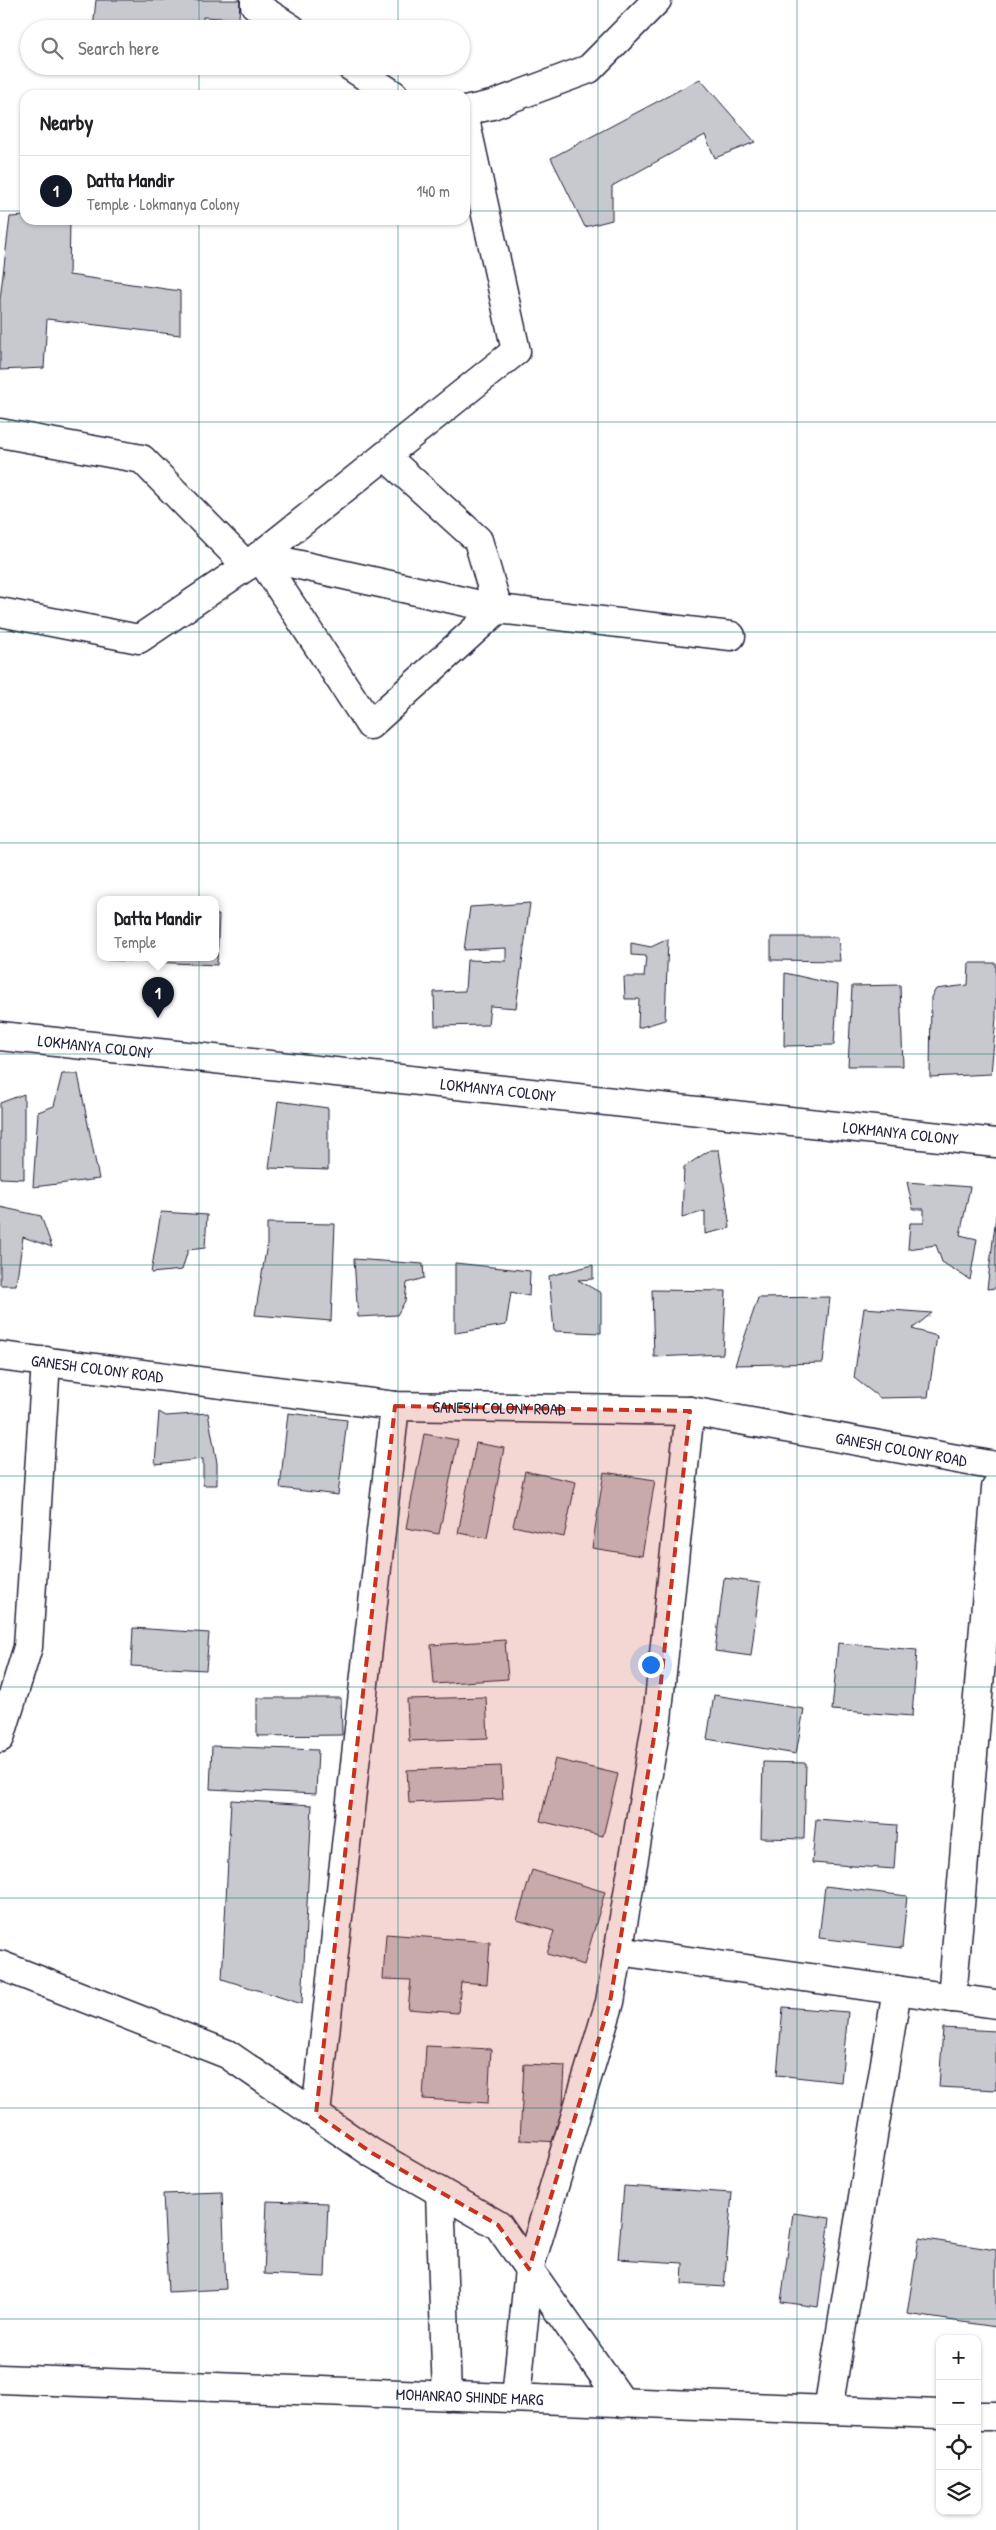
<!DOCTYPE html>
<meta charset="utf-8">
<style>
:root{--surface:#fff;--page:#f6f6f6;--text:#202124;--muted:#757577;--line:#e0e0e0;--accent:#111827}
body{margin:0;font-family:"Patrick Hand",sans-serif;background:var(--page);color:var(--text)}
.controls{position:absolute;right:15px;bottom:15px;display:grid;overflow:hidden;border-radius:10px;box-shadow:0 1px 4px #0004}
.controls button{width:45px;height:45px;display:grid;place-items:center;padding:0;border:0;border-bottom:1px solid var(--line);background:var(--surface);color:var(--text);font:25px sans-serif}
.you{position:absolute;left:650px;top:1664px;width:18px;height:18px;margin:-12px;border:4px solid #fff;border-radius:50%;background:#1a73e8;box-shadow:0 0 0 8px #1a73e833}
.badge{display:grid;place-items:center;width:32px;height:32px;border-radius:50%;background:var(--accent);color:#fff;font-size:16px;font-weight:700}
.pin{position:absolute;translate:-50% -41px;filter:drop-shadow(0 1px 2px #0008)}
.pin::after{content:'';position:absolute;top:26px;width:18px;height:15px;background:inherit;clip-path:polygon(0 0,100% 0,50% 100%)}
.popup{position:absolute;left:97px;top:896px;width:122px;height:65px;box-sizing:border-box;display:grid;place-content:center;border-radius:10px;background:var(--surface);filter:drop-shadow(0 1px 4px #0005);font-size:16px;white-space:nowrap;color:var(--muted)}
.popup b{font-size:19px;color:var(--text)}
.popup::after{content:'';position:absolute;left:50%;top:100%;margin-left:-10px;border:10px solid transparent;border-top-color:var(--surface)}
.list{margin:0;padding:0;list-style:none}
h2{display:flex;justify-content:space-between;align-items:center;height:65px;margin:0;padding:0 20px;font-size:21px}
h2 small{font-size:16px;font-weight:400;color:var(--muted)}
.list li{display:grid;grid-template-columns:32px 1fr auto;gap:15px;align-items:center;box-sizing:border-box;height:70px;padding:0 20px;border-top:1px solid var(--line)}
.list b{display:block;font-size:19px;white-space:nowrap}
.list p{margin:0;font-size:16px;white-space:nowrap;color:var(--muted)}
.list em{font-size:16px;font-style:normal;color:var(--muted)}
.icon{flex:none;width:28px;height:28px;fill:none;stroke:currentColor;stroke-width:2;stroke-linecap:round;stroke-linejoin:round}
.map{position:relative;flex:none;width:996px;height:2530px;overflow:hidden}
.search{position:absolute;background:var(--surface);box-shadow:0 1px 4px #0004;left:20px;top:20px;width:450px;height:55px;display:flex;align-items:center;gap:12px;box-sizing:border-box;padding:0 18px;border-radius:28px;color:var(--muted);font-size:19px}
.panel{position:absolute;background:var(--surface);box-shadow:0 1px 4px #0004;left:20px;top:90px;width:450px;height:135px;border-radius:15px}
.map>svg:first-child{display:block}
.building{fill:#c8c8cf;stroke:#22223b}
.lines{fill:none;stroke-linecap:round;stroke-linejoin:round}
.street-casing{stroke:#22223b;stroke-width:31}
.street{stroke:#fff;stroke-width:28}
.marked{fill:#c8321e;fill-opacity:0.2;stroke:#c8321e;stroke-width:4;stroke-dasharray:10 6;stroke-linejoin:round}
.grid{fill:none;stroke:#0f766e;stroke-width:1;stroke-opacity:0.55}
.labels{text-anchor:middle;stroke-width:4;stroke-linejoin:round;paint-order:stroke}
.street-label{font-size:16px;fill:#22223b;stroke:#fff}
</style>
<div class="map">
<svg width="996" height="2530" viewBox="0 0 996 2530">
<rect width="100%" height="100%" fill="#fff"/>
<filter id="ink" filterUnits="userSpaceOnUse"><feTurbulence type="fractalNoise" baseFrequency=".02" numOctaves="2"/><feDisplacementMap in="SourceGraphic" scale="10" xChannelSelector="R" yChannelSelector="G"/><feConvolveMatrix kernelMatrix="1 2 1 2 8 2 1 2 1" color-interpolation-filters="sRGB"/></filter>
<g filter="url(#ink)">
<g class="building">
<path d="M96 0H240L239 19 203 17V29H93Z"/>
<path d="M700 79 755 142 715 158 705 135 612 186V220L585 227 551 158Z"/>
<path d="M25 216V220H70L69 275 180 291V335L47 319 44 368 0 370V299L10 217Z"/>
<path d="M530 903 516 1008 490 1006 488 1025 435 1026 434 992 465 991 467 960 506 961V948L464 950 470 907Z"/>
<path d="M216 915H219L217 965 107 960V957H216Z"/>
<path d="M771 937H838L840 961 771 960Z"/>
<path d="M668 939 665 1020 638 1028 639 999H625L624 977H644L646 956 631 955V943L651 947Z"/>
<path d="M969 963H996V1018L991 1074 930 1077 931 997 936 989 968 985Z"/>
<path d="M785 973 838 985 834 1045 784 1046Z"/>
<path d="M900 985 903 1066H848L852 986Z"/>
<path d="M62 1074H78L99 1179 33 1187 38 1112 54 1106Z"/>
<path d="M24 1094V1179L0 1178V1103Z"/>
<path d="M278 1101 328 1108V1170L269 1168Z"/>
<path d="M710 1150H719L730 1228 705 1234V1211L682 1218 684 1167Z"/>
<path d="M907 1182 970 1187 960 1235 977 1239 970 1280 942 1262 936 1245 908 1249 910 1223H924V1209H913Z"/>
<path d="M0 1207 41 1216 52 1247 23 1237 16 1285H0Z"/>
<path d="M161 1212 207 1215 205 1248 188 1250 182 1270 151 1273Z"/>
<path d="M996 1216V1288L987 1289Z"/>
<path d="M267 1223 335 1224 331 1321 255 1315 267 1244Z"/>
<path d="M354 1259 423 1264 424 1278 407 1283 405 1301 397 1315 358 1317Z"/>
<path d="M455 1263 530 1271 529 1296 511 1292 506 1325 455 1333Z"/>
<path d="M593 1265V1279L578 1280 601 1293V1333L554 1331 549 1276Z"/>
<path d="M652 1290 726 1291 723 1354 654 1357Z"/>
<path d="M830 1297 823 1363 735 1365 758 1298Z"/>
<path d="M864 1308 932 1313 912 1329 937 1336 928 1397 880 1398 854 1378Z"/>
<path d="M159 1412 166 1416 208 1413 217 1463V1485H203V1459L155 1464Z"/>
<path d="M288 1413 347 1420 338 1495 280 1488Z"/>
<path d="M424 1434 458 1440 439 1534 406 1528Z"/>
<path d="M476 1443 504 1448 487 1538 458 1533Z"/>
<path d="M525 1471 576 1482 564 1537 513 1526Z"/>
<path d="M604 1472 655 1480 642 1556 592 1548Z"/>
<path d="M724 1578 760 1583 751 1656 715 1651Z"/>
<path d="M133 1628 209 1633 206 1670 131 1666Z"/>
<path d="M505 1640 508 1679 434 1684 431 1645Z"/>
<path d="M838 1643 917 1650 912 1716 832 1710Z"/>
<path d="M714 1695 804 1709 796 1754 707 1739Z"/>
<path d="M486 1697 488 1738 409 1741 407 1699Z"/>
<path d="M257 1698H341L342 1735 257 1736Z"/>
<path d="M212 1746 318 1750 316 1794 210 1789Z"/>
<path d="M555 1759 618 1774 603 1836 540 1821Z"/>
<path d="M763 1762 806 1763 804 1839 761 1838Z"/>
<path d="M501 1766 503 1799 409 1803 407 1770Z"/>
<path d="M231 1800 312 1805 302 2004 222 1979Z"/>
<path d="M816 1819 897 1825 894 1869 812 1863Z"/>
<path d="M532 1870 605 1892 584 1965 547 1954 554 1931 517 1920Z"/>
<path d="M825 1886 907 1896 902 1948 819 1938Z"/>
<path d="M386 1934 490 1942 487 1984 461 1982 458 2013 408 2009 411 1980 383 1979Z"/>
<path d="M783 2007 848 2012 841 2082 777 2075Z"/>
<path d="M943 2028 996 2031V2090L939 2087Z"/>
<path d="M426 2046 491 2049 488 2103 423 2099Z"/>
<path d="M524 2064 565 2066 561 2142 520 2140Z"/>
<path d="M624 2186 732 2193 724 2287 682 2284 683 2263 618 2259Z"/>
<path d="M222 2192 226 2289 168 2292 163 2194Z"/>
<path d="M267 2201 328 2203 325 2277 264 2274Z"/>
<path d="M793 2213 830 2218 818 2307 781 2302Z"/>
<path d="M919 2238 996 2250V2327L907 2314Z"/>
</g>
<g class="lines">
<g class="street-casing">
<g id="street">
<path d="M255 0V5L292 29"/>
<path d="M350 66 394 95"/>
<path d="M465 111 492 105 589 69 657 0"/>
<path d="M0 433 142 459 247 566"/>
<path d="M259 556 370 725 498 609 478 540 385 456"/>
<path d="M259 556 498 609 731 636"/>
<path d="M0 612 139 639 247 566 516 351 465 119"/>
<path id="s1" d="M0 1036 996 1143"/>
<path id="s2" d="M0 1356 395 1406 690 1411 996 1466"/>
<path d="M0 1738 28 1647 46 1361"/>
<path d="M618 1951 996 2004"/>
<path d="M0 1965 227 2054 372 2153 498 2225 623 2403"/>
<path d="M952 1998 996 1488"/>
<path d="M316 2114 395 1406"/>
<path d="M440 2192 447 2396"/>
<path id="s3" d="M0 2379 940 2414"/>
<path d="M516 2398 529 2269 610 2002 657 1719 690 1411"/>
<path d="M828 2410 897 1990"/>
<path d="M977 2416H996"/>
</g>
</g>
<use href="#street" class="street"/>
</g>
</g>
<path class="marked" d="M395 1406 690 1411 657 1719 610 2002 529 2269 498 2225 372 2153 316 2114Z"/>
<path class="grid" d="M199 0V29M398 0V29M598 0V2530M797 0V2530M199 66V95M398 66V95M0 211H25M465 211H996M199 220V2530M398 220V2530M0 422H996M0 632H996M0 843H996M0 1054H996M0 1265H996M0 1476H996M0 1687H996M0 1898H996M0 2108H996M0 2319H996"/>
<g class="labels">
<g class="street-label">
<text dy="6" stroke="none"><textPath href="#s1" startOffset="96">LOKMANYA COLONY</textPath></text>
<text dy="6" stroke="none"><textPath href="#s1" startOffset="501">LOKMANYA COLONY</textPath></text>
<text dy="6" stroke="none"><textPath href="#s1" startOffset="906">LOKMANYA COLONY</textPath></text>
<text dy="6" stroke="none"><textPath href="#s2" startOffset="98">GANESH COLONY ROAD</textPath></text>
<text dy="6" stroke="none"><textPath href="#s2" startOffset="502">GANESH COLONY ROAD</textPath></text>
<text dy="6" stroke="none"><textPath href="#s2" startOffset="908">GANESH COLONY ROAD</textPath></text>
<text dy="6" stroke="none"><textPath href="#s3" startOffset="470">MOHANRAO SHINDE MARG</textPath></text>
</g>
</g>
</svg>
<div class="controls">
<button>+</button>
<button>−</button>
<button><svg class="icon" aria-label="locate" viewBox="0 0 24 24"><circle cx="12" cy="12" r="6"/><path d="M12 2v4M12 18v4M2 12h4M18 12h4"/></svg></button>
<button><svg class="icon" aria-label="layers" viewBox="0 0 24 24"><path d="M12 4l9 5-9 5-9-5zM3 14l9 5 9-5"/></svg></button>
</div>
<div class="you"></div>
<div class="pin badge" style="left:158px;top:1018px">1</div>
<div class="popup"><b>Datta Mandir</b>Temple</div>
<div class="search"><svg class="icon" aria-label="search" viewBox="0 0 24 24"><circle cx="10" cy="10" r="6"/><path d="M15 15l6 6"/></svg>Search here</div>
<section class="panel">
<h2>Nearby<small></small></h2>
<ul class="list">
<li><span class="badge">1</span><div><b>Datta Mandir</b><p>Temple · Lokmanya Colony</p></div><em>140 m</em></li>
</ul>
</section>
</div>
